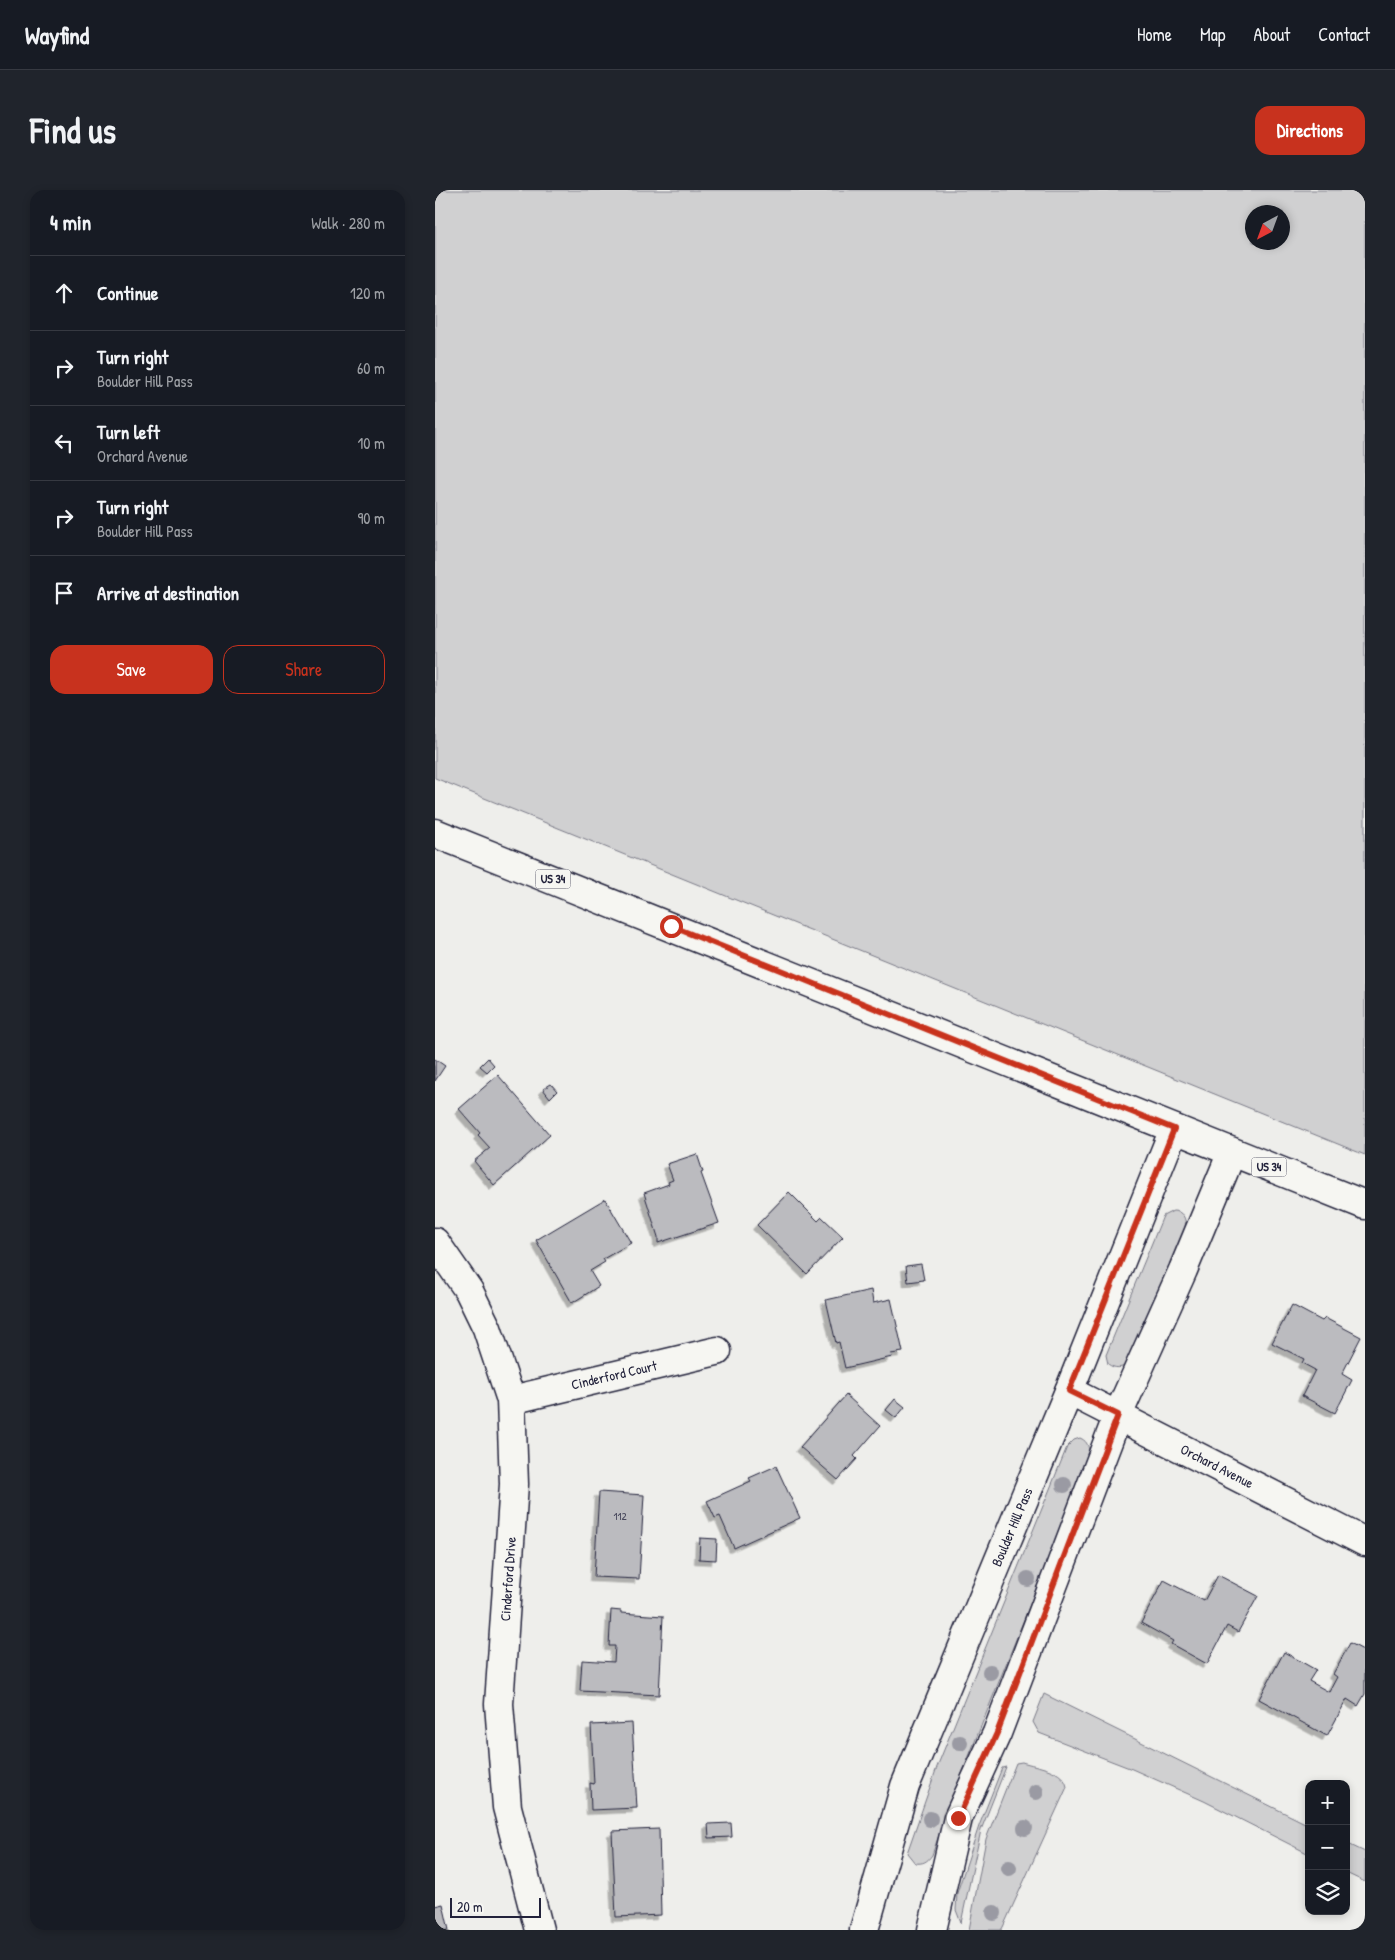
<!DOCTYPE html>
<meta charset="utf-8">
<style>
:root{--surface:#171b24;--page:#20242c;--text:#f1f3f6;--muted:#9ea1a6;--line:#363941;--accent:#c8321e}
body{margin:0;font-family:"Patrick Hand",sans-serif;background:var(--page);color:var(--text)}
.controls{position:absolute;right:15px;bottom:15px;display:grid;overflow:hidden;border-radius:10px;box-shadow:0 2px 8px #0003}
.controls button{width:45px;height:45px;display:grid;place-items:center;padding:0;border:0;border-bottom:1px solid var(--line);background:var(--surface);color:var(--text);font:25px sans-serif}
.compass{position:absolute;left:810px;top:15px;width:45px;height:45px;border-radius:50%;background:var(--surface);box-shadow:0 2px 8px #0003;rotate:221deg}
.scale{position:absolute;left:15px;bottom:12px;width:91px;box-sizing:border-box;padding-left:5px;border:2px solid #22223b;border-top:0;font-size:14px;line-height:18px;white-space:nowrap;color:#22223b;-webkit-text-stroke:4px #f6f6f2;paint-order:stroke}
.stop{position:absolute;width:15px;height:15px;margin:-11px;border:4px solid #c8321e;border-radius:50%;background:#fff}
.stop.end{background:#c8321e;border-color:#fff;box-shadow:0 1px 5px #0008}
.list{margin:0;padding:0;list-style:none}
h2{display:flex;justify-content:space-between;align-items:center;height:65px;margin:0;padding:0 20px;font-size:21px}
h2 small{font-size:16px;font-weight:400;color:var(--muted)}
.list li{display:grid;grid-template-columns:32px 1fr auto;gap:15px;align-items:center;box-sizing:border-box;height:75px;padding:0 20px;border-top:1px solid var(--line)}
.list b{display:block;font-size:19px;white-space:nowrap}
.list p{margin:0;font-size:16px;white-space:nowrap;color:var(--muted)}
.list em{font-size:16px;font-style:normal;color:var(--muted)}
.actions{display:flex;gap:10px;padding:15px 20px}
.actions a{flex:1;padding:11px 0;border:1px solid var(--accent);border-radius:15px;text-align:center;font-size:18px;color:var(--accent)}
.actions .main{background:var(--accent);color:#fff}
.icon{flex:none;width:28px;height:28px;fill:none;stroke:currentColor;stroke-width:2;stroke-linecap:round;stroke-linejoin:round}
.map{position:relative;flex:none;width:930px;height:1740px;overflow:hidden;border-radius:15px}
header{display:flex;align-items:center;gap:30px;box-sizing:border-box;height:70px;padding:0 25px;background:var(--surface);border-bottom:1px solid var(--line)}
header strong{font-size:24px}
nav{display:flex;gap:28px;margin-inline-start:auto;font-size:18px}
.intro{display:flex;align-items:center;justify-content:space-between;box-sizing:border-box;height:120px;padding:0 30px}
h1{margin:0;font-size:35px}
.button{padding:12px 22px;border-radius:15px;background:var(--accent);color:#fff;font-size:18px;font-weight:700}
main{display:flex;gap:30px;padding:0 30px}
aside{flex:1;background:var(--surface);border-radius:15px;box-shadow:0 2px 8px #0003}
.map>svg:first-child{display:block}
.green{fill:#d0d0d1;stroke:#797986;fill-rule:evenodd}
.building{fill:#bbbbbf;stroke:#22223b;filter:url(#shadow)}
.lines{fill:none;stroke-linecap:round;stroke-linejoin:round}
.minor-casing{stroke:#22223b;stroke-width:31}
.major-casing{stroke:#22223b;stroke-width:31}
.minor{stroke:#f6f6f2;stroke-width:28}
.major{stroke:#f6f6f2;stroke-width:28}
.tree{fill:#9a9aa3}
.route{stroke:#c8321e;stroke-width:6}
.labels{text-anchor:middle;stroke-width:4.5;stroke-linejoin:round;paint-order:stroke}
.number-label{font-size:11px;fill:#48485c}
.shield{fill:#f6f6f2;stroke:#626272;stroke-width:1}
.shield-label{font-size:12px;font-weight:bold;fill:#22223b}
.street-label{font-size:14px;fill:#22223b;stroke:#f6f6f2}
</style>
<header>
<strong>Wayfind</strong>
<nav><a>Home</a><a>Map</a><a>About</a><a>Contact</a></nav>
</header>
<div class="intro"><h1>Find us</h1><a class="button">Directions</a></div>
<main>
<aside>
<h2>4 min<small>Walk · 280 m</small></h2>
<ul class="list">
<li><svg class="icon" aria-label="ahead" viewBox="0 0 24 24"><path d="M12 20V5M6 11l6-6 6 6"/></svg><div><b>Continue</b></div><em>120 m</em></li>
<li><svg class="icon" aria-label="right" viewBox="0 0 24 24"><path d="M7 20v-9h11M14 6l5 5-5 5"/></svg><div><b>Turn right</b><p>Boulder Hill Pass</p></div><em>60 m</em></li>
<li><svg class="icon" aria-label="left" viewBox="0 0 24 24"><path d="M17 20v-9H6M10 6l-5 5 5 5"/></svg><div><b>Turn left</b><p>Orchard Avenue</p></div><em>10 m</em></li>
<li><svg class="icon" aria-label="right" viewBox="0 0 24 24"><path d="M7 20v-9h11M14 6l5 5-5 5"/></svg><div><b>Turn right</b><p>Boulder Hill Pass</p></div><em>90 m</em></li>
<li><svg class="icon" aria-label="arrive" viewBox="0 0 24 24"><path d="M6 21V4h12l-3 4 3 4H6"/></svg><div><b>Arrive at destination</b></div></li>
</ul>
<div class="actions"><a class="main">Save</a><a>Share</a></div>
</aside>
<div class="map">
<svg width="930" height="1740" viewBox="0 0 930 1740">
<defs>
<filter id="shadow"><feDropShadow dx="-4.5" dy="4.5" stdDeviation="0" flood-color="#0004"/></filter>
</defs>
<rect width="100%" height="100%" fill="#eeeeeb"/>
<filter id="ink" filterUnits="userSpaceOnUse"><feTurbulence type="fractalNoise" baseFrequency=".02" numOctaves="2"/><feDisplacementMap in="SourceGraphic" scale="10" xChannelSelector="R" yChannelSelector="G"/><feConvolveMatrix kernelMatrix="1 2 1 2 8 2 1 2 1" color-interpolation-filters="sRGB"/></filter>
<g filter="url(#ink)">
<g class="green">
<path d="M0 0H930V965L0 588ZM818 22H848V52H818Z"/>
<path d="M738 1021C747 1021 752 1028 750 1038L693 1173C688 1179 679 1179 673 1174L671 1165 728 1026Z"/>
<path d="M645 1248C657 1253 654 1265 651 1275L514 1616 497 1665C492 1672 488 1674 480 1673L472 1663 502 1577 632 1257 639 1250Z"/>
<path d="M609 1504 874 1635V1664L769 1611 697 1579 604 1543 598 1532Z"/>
<path d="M587 1572C602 1577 629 1579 632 1597L568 1737 566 1740H534L551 1649 581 1573Z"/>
<path d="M571 1577 546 1640 526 1733 521 1720 522 1703 544 1636 567 1578Z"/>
<path d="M911 1653 930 1662V1692L911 1683Z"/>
</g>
<g class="building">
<path d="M53 868 59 875 52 882 45 876Z"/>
<path d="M0 869 10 876 0 891Z"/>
<path d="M63 885 115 945 59 995 39 971 55 958 43 945 45 943 24 919Z"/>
<path d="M116 894 122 901 115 908 108 899Z"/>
<path d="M262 964 268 982 266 983 284 1033 223 1053V1047L209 1003 234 994 233 992 238 990 232 974Z"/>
<path d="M354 1002 383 1031 387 1027 408 1047 372 1084 322 1035Z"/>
<path d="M170 1009 196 1053 168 1069 170 1072 155 1081 164 1096 137 1113 101 1050Z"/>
<path d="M486 1074 489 1090 473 1092 471 1076Z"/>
<path d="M436 1100 438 1113 456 1109 468 1162 456 1164 457 1167 410 1178 404 1152 401 1153 391 1110Z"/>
<path d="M857 1115 887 1131 890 1128 926 1147 907 1184 917 1190 900 1223 867 1206 880 1180 867 1173 869 1169 837 1153Z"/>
<path d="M411 1205 445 1236 419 1266 422 1269 403 1290 365 1257Z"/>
<path d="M460 1209 470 1217 461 1228 451 1220Z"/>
<path d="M341 1276 365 1328 299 1358 285 1326 280 1328 272 1311 316 1291 314 1288Z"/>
<path d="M164 1302 209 1305 204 1389 159 1387Z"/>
<path d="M265 1348 282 1349 281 1370 264 1369Z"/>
<path d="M783 1385 823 1406 803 1442 792 1436 772 1474 736 1454 738 1451 706 1433 729 1390 769 1411Z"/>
<path d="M176 1420 186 1421V1423L228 1426 224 1505 145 1501 147 1470 179 1472 180 1456H174Z"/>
<path d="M915 1453 930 1461V1504L923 1516 912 1509 892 1546 824 1509 849 1462 881 1480 874 1491 894 1502 902 1487 898 1484Z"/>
<path d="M197 1533 202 1618 156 1620 155 1593 159 1594 156 1535Z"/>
<path d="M296 1633 297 1647 274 1648 273 1634Z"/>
<path d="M224 1639 226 1725 181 1727 177 1641Z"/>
<path d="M8 1714 14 1740H0V1716Z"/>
</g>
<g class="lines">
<g class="minor-casing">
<g id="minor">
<path d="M0 1052 34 1101 52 1138 76 1210 79 1294 64 1514 72 1617 104 1740"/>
<path d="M634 1201 930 1352"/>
<path d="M76 1210 282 1161"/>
<path d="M429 1740 470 1596 634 1201 739 939"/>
<path d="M497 1740 523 1628 562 1543 683 1225 748 1080 797 962"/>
</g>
</g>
<g class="major-casing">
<path id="major" d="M0 643 930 1015"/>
</g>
<use href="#minor" class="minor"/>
<use href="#major" class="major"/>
</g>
<g class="tree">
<circle cx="629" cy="1295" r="8"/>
<circle cx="593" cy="1389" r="8"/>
<circle cx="555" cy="1482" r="8"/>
<circle cx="525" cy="1553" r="8"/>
<circle cx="601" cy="1602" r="8"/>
<circle cx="495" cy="1629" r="8"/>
<circle cx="590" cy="1638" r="8"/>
<circle cx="574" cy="1678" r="8"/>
<circle cx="559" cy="1723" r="8"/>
</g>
</g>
<g class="lines" filter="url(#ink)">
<path class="route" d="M236 736 739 939 634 1201 683 1225 562 1543 523 1628"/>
</g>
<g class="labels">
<g class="number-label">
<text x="185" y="1330">112</text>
</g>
<g class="shield">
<rect x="100.5" y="679.5" width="35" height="19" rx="4"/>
<rect x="816.5" y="967.5" width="35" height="19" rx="4"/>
</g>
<g class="shield-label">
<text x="118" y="693">US 34</text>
<text x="834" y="981">US 34</text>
</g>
<g class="street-label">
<text transform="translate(179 1185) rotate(-13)" y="5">Cinderford Court</text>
<text transform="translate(782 1276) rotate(27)" y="5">Orchard Avenue</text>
<text transform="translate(577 1337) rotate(-67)" y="5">Boulder Hill Pass</text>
<text transform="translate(73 1389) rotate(-86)" y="5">Cinderford Drive</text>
</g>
</g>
</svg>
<div class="controls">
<button>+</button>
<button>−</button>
<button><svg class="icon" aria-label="layers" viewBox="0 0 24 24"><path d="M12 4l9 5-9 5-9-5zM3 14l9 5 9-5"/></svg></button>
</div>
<svg class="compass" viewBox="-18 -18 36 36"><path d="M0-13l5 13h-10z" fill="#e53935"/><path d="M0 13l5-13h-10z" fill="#9ea1a6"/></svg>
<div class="scale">20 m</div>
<div class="stop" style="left:236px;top:736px"></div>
<div class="stop end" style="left:523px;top:1628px"></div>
</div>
</main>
